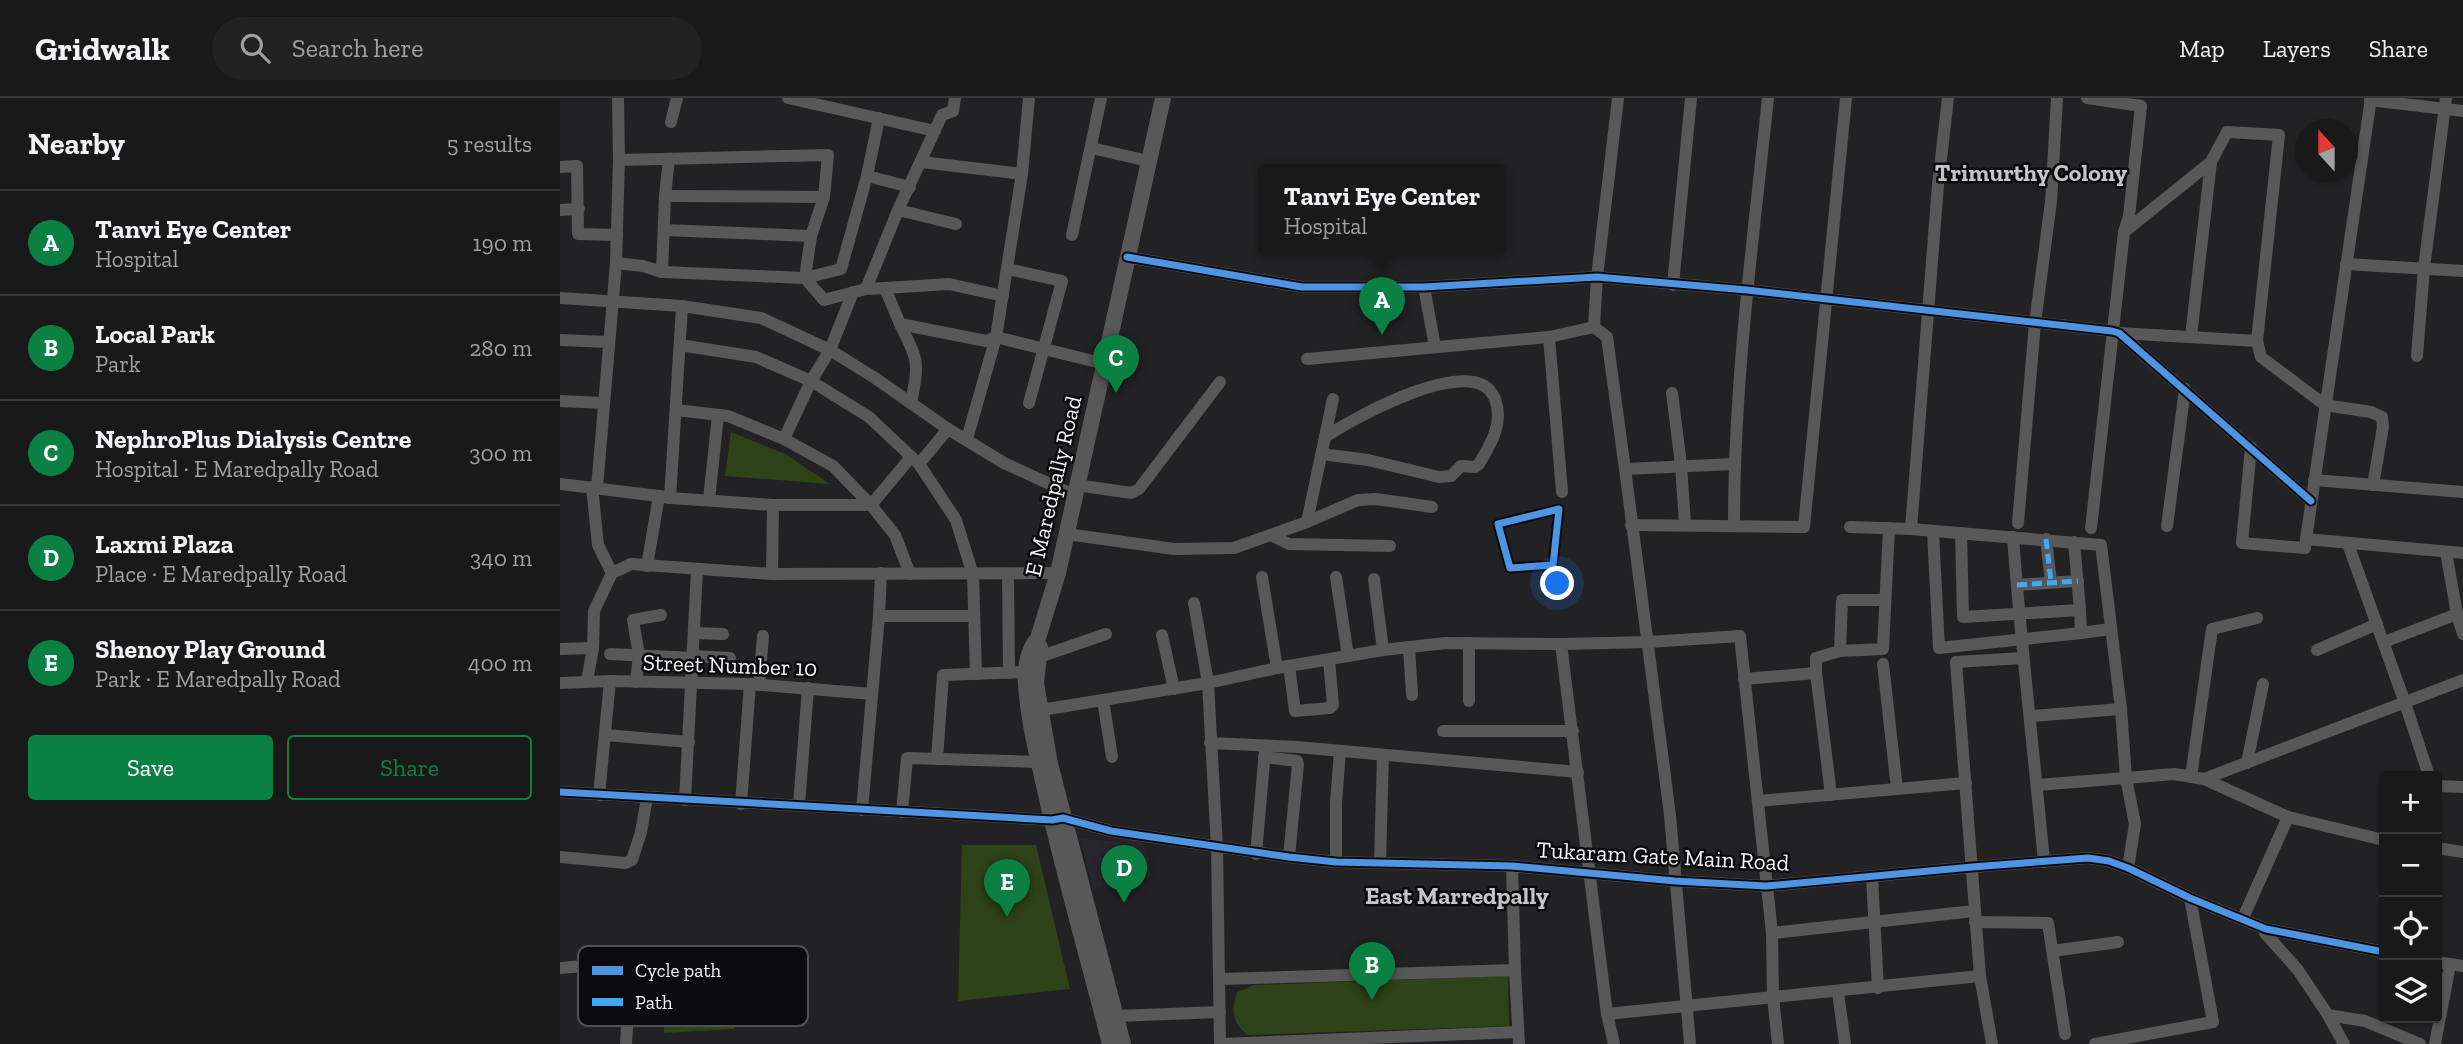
<!DOCTYPE html>
<meta charset="utf-8">
<style>
:root{--surface:#1a191a;--page:#232223;--text:#f1f3f6;--muted:#9fa0a2;--line:#383839;--accent:#0b8043}
body{margin:0;font-family:"Zilla Slab",serif;background:var(--page);color:var(--text)}
.controls{position:absolute;right:21px;bottom:21px;display:grid;overflow:hidden;border-radius:7px;box-shadow:0 2px 5px #0004}
.controls button{width:63px;height:63px;display:grid;place-items:center;padding:0;border:0;border-bottom:2px solid var(--line);background:var(--surface);color:var(--text);font:35px sans-serif}
.compass{position:absolute;left:1735px;top:21px;width:63px;height:63px;border-radius:50%;background:var(--surface);box-shadow:0 2px 5px #0004;rotate:339deg}
.you{position:absolute;left:998px;top:486px;width:24px;height:24px;margin:-18px;border:5px solid #fff;border-radius:50%;background:#1a73e8;box-shadow:0 0 0 10px #1a73e833}
.badge{display:grid;place-items:center;width:46px;height:46px;border-radius:50%;background:var(--accent);color:#fff;font-size:23px;font-weight:700}
.pin{position:absolute;translate:-50% -58px;filter:drop-shadow(0 2px 4px #0008)}
.pin::after{content:'';position:absolute;top:37px;width:24px;height:21px;background:inherit;clip-path:polygon(0 0,100% 0,50% 100%)}
.popup{position:absolute;left:698px;top:66px;width:248px;height:91px;box-sizing:border-box;display:grid;place-content:center;border-radius:7px;background:var(--surface);filter:drop-shadow(0 2px 5px #0005);font-size:23px;white-space:nowrap;color:var(--muted)}
.popup b{font-size:26px;color:var(--text)}
.popup::after{content:'';position:absolute;left:50%;top:100%;margin-left:-14px;border:14px solid transparent;border-top-color:var(--surface)}
.list{margin:0;padding:0;list-style:none}
h2{display:flex;justify-content:space-between;align-items:center;height:91px;margin:0;padding:0 28px;font-size:30px}
h2 small{font-size:23px;font-weight:400;color:var(--muted)}
.list li{display:grid;grid-template-columns:46px 1fr auto;gap:21px;align-items:center;box-sizing:border-box;height:105px;padding:0 28px;border-top:2px solid var(--line)}
.list b{display:block;font-size:26px;white-space:nowrap}
.list p{margin:0;font-size:23px;white-space:nowrap;color:var(--muted)}
.list em{font-size:23px;font-style:normal;color:var(--muted)}
.actions{display:flex;gap:14px;padding:21px 28px}
.actions a{flex:1;padding:16px 0;border:2px solid var(--accent);border-radius:7px;text-align:center;font-size:24px;color:var(--accent)}
.actions .main{background:var(--accent);color:#fff}
.icon{flex:none;width:38px;height:38px;fill:none;stroke:currentColor;stroke-width:2;stroke-linecap:round;stroke-linejoin:round}
.map{position:relative;flex:none;width:1903px;height:946px;overflow:hidden}
header{display:flex;align-items:center;gap:42px;box-sizing:border-box;height:98px;padding:0 35px;background:var(--surface);border-bottom:2px solid var(--line)}
header strong{font-size:33px}
nav{display:flex;gap:38px;margin-inline-start:auto;font-size:24px}
.search{width:490px;height:63px;background:var(--page);display:flex;align-items:center;gap:18px;box-sizing:border-box;padding:0 24px;border-radius:38px;color:var(--muted);font-size:26px}
main{display:flex}
aside{flex:1;background:var(--surface)}
.map>svg:first-child{display:block}
.built{fill:#2a262e}
.green{fill:#2f4319}
.lines{fill:none;stroke-linecap:round;stroke-linejoin:round}
.minor{stroke:#585858;stroke-width:12}
.major{stroke:#585859;stroke-width:16}
.quiet{stroke:#3fa9f5;stroke-width:5;stroke-dasharray:10 5;stroke-linecap:butt}
.cycleway-casing{stroke:#0b0a0c;stroke-width:11}
.cycleway{stroke:#4d94e3;stroke-width:7}
.labels{text-anchor:middle;stroke-width:5;stroke-linejoin:round;paint-order:stroke}
.street-label{font-size:23px;fill:#f3f2f4;stroke:#0b0a0c}
.neighbourhood-label{font-size:24px;font-weight:bold;fill:#c6c4c9;stroke:#0b0a0c}
.key{fill:#0b0a0c;stroke:#515052;stroke-width:2}
.key-label{font-size:19px;fill:#f3f2f4}
</style>
<header>
<strong>Gridwalk</strong>
<div class="search"><svg class="icon" aria-label="search" viewBox="0 0 24 24"><circle cx="10" cy="10" r="6"/><path d="M15 15l6 6"/></svg>Search here</div>
<nav><a>Map</a><a>Layers</a><a>Share</a></nav>
</header>
<main>
<aside>
<h2>Nearby<small>5 results</small></h2>
<ul class="list">
<li><span class="badge">A</span><div><b>Tanvi Eye Center</b><p>Hospital</p></div><em>190 m</em></li>
<li><span class="badge">B</span><div><b>Local Park</b><p>Park</p></div><em>280 m</em></li>
<li><span class="badge">C</span><div><b>NephroPlus Dialysis Centre</b><p>Hospital · E Maredpally Road</p></div><em>300 m</em></li>
<li><span class="badge">D</span><div><b>Laxmi Plaza</b><p>Place · E Maredpally Road</p></div><em>340 m</em></li>
<li><span class="badge">E</span><div><b>Shenoy Play Ground</b><p>Park · E Maredpally Road</p></div><em>400 m</em></li>
</ul>
<div class="actions"><a class="main">Save</a><a>Share</a></div>
</aside>
<div class="map">
<svg width="1903" height="946" viewBox="0 0 1903 946">
<rect width="100%" height="100%" fill="#222123"/>
<path class="built" d="M521 741 553 743 584 741 591 778 533 791Z"/>
<g class="green">
<path d="M171 334 225 356 270 386 165 378Z"/>
<path d="M402 747H476L510 891 398 903Z"/>
<path d="M174 868V931L104 935 103 871Z"/>
<path d="M948 878 949 928 687 937C672 924 671 913 677 894L694 887Z"/>
</g>
<g class="lines">
<g class="minor">
<path d="M228 0 375 33"/>
<path d="M469 0 462 76 436 239 545 266"/>
<path d="M1058 0 1037 179 1034 229 1047 239 1065 371 1174 366"/>
<path d="M1527 0 1581 8 1569 118 1564 134"/>
<path d="M1810 2 1903 13"/>
<path d="M111 24 117 0"/>
<path d="M531 50 589 63"/>
<path d="M59 62 268 57 264 99 251 138 245 180 264 202 306 191 325 190 340 226"/>
<path d="M362 64 462 76"/>
<path d="M0 69 17 68 18 136 57 137"/>
<path d="M307 78 350 89"/>
<path d="M105 98 264 99"/>
<path d="M0 112 19 111"/>
<path d="M338 112 396 126"/>
<path d="M104 132 251 138"/>
<path d="M512 137 541 0"/>
<path d="M567 159 742 189H864L1037 179 1187 192 1552 233 1559 235 1751 403"/>
<path d="M56 165 83 168 102 174 245 180 281 171 307 78 319 20"/>
<path d="M1786 166 1903 173"/>
<path d="M448 171 502 183 469 305"/>
<path d="M102 174 105 98 109 61"/>
<path d="M1113 187 1131 0"/>
<path d="M864 189 875 249"/>
<path d="M325 190 389 186 443 198"/>
<path d="M306 191 338 112 382 17 393 13 395 0"/>
<path d="M0 200 122 208 201 220 270 252 315 280 388 331"/>
<path d="M1559 235 1697 243"/>
<path d="M1631 238 1651 64"/>
<path d="M989 239 1002 394"/>
<path d="M0 242 48 244"/>
<path d="M120 247 196 259 251 283 309 319 359 366"/>
<path d="M1857 258 1864 170 1886 0"/>
<path d="M747 261 989 239 1034 229"/>
<path d="M1112 295 1121 367 1125 427"/>
<path d="M0 303 43 305"/>
<path d="M351 305C359 264 359 264 340 226L426 243 436 239 407 341"/>
<path d="M116 312 168 318 224 341 273 368 311 407 335 437 350 476"/>
<path d="M224 341 251 283 270 252 293 194"/>
<path d="M1691 349 1682 445 1745 450 1746 441 1903 455"/>
<path d="M762 356 808 362 879 379 891 378 901 368 915 369 919 366C931 346 944 325 935 301 916 251 792 321 765 339"/>
<path d="M1065 371 1110 717 1130 946"/>
<path d="M1754 382 1903 394"/>
<path d="M0 386 99 398 87 468"/>
<path d="M517 387 571 395 579 391 660 284"/>
<path d="M32 389 38 447 52 475"/>
<path d="M37 390 56 165 59 62 58 0"/>
<path d="M99 398 110 400 122 208"/>
<path d="M110 400 213 407H311L351 359"/>
<path d="M149 402 158 317"/>
<path d="M747 424 773 301"/>
<path d="M1458 425 1475 225 1491 104 1497 0"/>
<path d="M1174 426C1174 284 1193 142 1208 0"/>
<path d="M1071 427 1244 429 1286 0"/>
<path d="M1607 428 1625 291"/>
<path d="M1290 429 1351 431 1541 447 1561 611 1566 680 1614 676 1644 681 1728 719 1824 742"/>
<path d="M1531 430 1564 134 1651 64 1667 34 1719 37 1697 243 1701 259 1765 307 1811 314 1822 319 1823 329 1813 387"/>
<path d="M1351 431 1378 87 1388 0"/>
<path d="M1373 434 1379 550 1521 535"/>
<path d="M1401 435 1403 519 1520 512 1514 444"/>
<path d="M507 436 614 451 674 450 747 424 798 402 816 401 872 409"/>
<path d="M711 437 729 446 830 448"/>
<path d="M1453 439C1461 548 1474 655 1484 764"/>
<path d="M1486 441 1491 484"/>
<path d="M1746 441 1811 0"/>
<path d="M1788 446 1845 605 1869 678"/>
<path d="M1886 454 1897 516 1903 536"/>
<path d="M212 476 213 407"/>
<path d="M448 476 449 575"/>
<path d="M702 479 717 570"/>
<path d="M776 479 788 558"/>
<path d="M814 481 823 552"/>
<path d="M1457 487 1518 483"/>
<path d="M634 505 648 585 657 750 660 946"/>
<path d="M1520 512 1521 535 1551 531"/>
<path d="M319 518H414"/>
<path d="M135 535 163 536"/>
<path d="M602 537 614 591"/>
<path d="M1824 544 1897 516"/>
<path d="M909 545V603"/>
<path d="M849 549 852 597"/>
<path d="M0 551 33 550"/>
<path d="M1757 552 1817 526"/>
<path d="M1280 553 1282 502H1325"/>
<path d="M50 556 134 560"/>
<path d="M134 558 170 560"/>
<path d="M479 559 546 536"/>
<path d="M1323 566 1337 691"/>
<path d="M729 568 735 613 770 610 773 607 769 562"/>
<path d="M1256 575V560L1280 553 1323 551 1329 430"/>
<path d="M416 576 413 477 396 422 359 366 388 331 444 365 516 398"/>
<path d="M1184 581 1256 575 1271 697"/>
<path d="M27 583 33 550 34 513 52 475 71 466 212 476 498 475"/>
<path d="M76 584 79 557 73 522 101 517"/>
<path d="M0 585 50 583 190 586 312 596"/>
<path d="M199 587 203 538"/>
<path d="M543 602 552 659"/>
<path d="M481 612 648 585 717 570 823 552 886 545 1001 546"/>
<path d="M1471 618 1561 611"/>
<path d="M883 633H1013"/>
<path d="M45 637 129 644"/>
<path d="M650 645 737 649 1018 674"/>
<path d="M704 659 737 663 738 666 729 759"/>
<path d="M377 661 383 577 466 574"/>
<path d="M1687 665 1703 586"/>
<path d="M1631 679 1652 531 1697 520"/>
<path d="M1644 681 1903 582"/>
<path d="M1477 687 1566 680 1575 726 1568 770"/>
<path d="M1877 688 1903 689"/>
<path d="M0 694 492 722 503 720 551 733 729 759 776 764 952 768 1115 783 1206 788 1412 769 1528 760 1549 763 1568 770 1630 800 1706 831 1824 854"/>
<path d="M39 697 50 583"/>
<path d="M125 702 137 472"/>
<path d="M1198 703 1406 685"/>
<path d="M181 706 190 586"/>
<path d="M239 707 248 590"/>
<path d="M302 712 319 518 321 475"/>
<path d="M342 714 347 660 479 664"/>
<path d="M1877 750 1903 754"/>
<path d="M696 756 705 652"/>
<path d="M0 759 65 765 72 762 81 734 87 700"/>
<path d="M776 764V705L780 653"/>
<path d="M820 765 823 657"/>
<path d="M1312 779 1318 890"/>
<path d="M1683 820 1728 719"/>
<path d="M1415 824 1488 825 1505 936"/>
<path d="M1706 831 1705 835 1738 872 1768 917 1805 923 1860 946"/>
<path d="M1212 835 1414 813"/>
<path d="M1493 853 1558 844"/>
<path d="M1877 864 1903 868"/>
<path d="M0 870 59 865 67 870 70 880 66 946"/>
<path d="M955 872 959 946"/>
<path d="M659 881 955 872 952 768"/>
<path d="M1278 894 1285 946"/>
<path d="M1047 916 1420 878"/>
<path d="M1768 917 1784 946"/>
<path d="M556 918 660 914"/>
<path d="M660 946 958 934"/>
<path d="M1054 946 1047 916 1001 546 1089 544 1180 538 1212 835 1213 899 1218 946"/>
<path d="M1432 946 1420 878 1396 564 1463 560"/>
<path d="M1535 946 1653 924 1630 800"/>
<path d="M1875 946 1890 867"/>
</g>
<g class="major">
<path d="M480 549 476 585 490 666 563 946"/>
<path d="M550 946C529 864 506 784 487 701 479 663 468 624 466 585 465 569 468 552 478 540L498 475 603 0"/>
</g>
<g class="quiet">
<path d="M1486 441 1491 484"/>
<path d="M1457 487 1518 483"/>
</g>
<g class="cycleway-casing">
<g id="cycleway">
<path d="M567 159 742 189H864L1037 179 1187 192 1552 233 1559 235 1751 403"/>
<path d="M999 411 993 467 950 470 938 426Z"/>
<path d="M0 694 492 722 503 720 551 733 729 759 776 764 952 768 1115 783 1206 788 1412 769 1528 760 1549 763 1568 770 1630 800 1706 831 1824 854"/>
</g>
</g>
<use href="#cycleway" class="cycleway"/>
</g>
<g class="labels">
<g class="street-label">
<text transform="translate(493 388) rotate(-77)" y="8">E Maredpally Road</text>
<text transform="translate(170 567) rotate(2)" y="8">Street Number 10</text>
<text transform="translate(1103 758) rotate(3)" y="8">Tukaram Gate Main Road</text>
</g>
<g class="neighbourhood-label">
<text x="1471" y="83">Trimurthy Colony</text>
<text x="897" y="806">East Marredpally</text>
</g>
</g>
<rect x="18" y="848" width="230" height="80" rx="10" class="key"/>
<rect x="32" y="868" width="31" height="9" fill="#4d94e3"/>
<rect x="32" y="900" width="31" height="8" fill="#3fa9f5"/>
<g class="key-label">
<text x="75" y="879">Cycle path</text>
<text x="75" y="911">Path</text>
</g>
</svg>
<div class="controls">
<button>+</button>
<button>−</button>
<button><svg class="icon" aria-label="locate" viewBox="0 0 24 24"><circle cx="12" cy="12" r="6"/><path d="M12 2v4M12 18v4M2 12h4M18 12h4"/></svg></button>
<button><svg class="icon" aria-label="layers" viewBox="0 0 24 24"><path d="M12 4l9 5-9 5-9-5zM3 14l9 5 9-5"/></svg></button>
</div>
<svg class="compass" viewBox="-18 -18 36 36"><path d="M0-13l5 13h-10z" fill="#e53935"/><path d="M0 13l5-13h-10z" fill="#9fa0a2"/></svg>
<div class="you"></div>
<div class="pin badge" style="left:822px;top:237px">A</div>
<div class="popup"><b>Tanvi Eye Center</b>Hospital</div>
<div class="pin badge" style="left:812px;top:902px">B</div>
<div class="pin badge" style="left:556px;top:295px">C</div>
<div class="pin badge" style="left:564px;top:805px">D</div>
<div class="pin badge" style="left:447px;top:819px">E</div>
</div>
</main>
